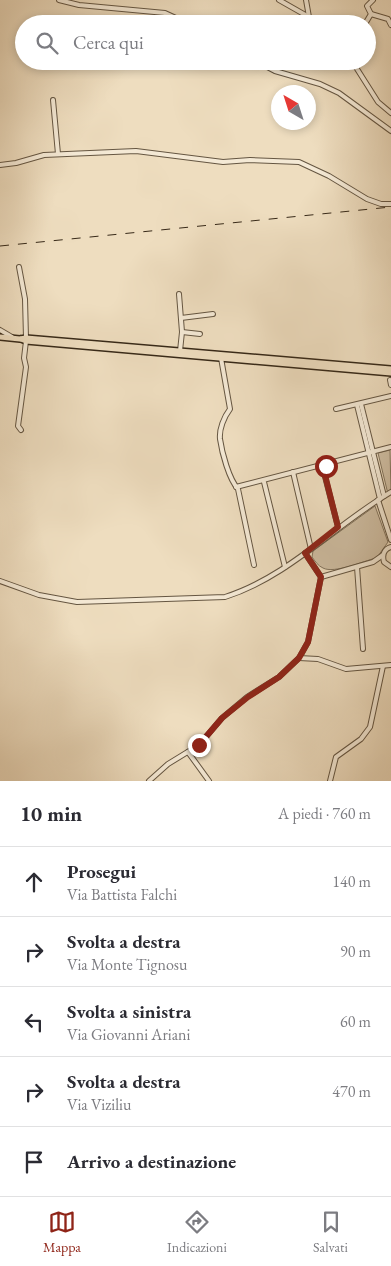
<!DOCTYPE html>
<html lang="it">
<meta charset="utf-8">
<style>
:root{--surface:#fff;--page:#f2f2f3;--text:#2b2b33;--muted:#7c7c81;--line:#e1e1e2;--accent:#8f2418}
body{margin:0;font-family:"EB Garamond",serif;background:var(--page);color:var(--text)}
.compass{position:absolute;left:271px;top:85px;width:45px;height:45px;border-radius:50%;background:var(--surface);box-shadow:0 2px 8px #0003;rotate:321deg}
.stop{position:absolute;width:15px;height:15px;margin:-11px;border:4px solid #8f2418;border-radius:50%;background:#fff}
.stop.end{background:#8f2418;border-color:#fff;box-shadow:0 1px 5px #0008}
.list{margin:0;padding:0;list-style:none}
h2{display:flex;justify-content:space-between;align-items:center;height:65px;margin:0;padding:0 20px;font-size:21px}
h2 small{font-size:16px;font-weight:400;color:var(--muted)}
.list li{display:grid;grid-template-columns:32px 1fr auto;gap:15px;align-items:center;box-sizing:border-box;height:70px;padding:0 20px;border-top:1px solid var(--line)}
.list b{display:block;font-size:19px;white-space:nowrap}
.list p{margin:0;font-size:16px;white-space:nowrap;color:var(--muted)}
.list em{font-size:16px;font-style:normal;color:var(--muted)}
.icon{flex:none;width:28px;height:28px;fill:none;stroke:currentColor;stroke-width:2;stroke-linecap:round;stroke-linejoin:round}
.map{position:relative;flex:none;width:391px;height:781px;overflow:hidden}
.search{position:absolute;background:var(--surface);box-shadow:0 2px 8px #0003;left:15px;right:15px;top:15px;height:55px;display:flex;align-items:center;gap:12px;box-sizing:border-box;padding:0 18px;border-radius:28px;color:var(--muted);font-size:19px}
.sheet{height:415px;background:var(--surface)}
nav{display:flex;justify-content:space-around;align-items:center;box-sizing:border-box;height:70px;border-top:1px solid var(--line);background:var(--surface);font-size:14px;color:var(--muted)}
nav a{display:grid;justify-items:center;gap:2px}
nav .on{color:var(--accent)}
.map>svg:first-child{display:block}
.green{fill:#cfbea3;stroke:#83745e}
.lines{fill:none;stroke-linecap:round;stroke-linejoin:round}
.minor-casing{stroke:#655642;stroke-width:6}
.major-casing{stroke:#372918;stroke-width:8}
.minor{stroke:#f4e9d5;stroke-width:4}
.major{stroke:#eeddbf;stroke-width:5}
.rail{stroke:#372918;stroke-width:1;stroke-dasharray:9 9;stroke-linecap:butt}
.route{stroke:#8f2418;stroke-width:6}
</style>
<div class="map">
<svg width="391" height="781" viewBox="0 0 391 781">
<rect width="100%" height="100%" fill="#eeddbf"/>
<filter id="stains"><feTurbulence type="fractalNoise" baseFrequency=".004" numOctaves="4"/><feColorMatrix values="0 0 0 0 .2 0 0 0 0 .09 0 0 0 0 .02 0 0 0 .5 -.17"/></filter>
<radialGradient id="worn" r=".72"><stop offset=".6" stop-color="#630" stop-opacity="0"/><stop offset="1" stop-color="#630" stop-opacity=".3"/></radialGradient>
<g class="green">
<path d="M390 450 391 492 388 494 378 453Z"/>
<path d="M375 506 388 542C385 546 380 554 376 558 364 561 334 574 323 568 318 566 315 561 312 557L313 551Z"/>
</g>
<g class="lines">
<g class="minor-casing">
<g id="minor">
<path d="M59 0 79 5 165 13 189 24"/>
<path d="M279 0 309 17 315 24"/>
<path d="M306 0 309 17"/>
<path d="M371 14 388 19 391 25"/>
<path d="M365 24 371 14 367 6 373 0"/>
<path d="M256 61 275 71 320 84 339 93 391 131"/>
<path d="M352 61 378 102 391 113"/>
<path d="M53 100 58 154"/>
<path d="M0 165 16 163 44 155 136 151 223 162 250 160 299 162 329 176 367 199 381 204H391"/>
<path d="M19 267 25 299 26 338"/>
<path d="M179 294 182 332 180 351"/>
<path d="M181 318 213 314"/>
<path d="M0 330 12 337"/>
<path d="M182 332 200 334"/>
<path d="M221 358 230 409C224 417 219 429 220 439 222 453 229 479 238 489L254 565"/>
<path d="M390 380 391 385"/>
<path d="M361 404 384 496"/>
<path d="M357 405 380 499"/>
<path d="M336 409 391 396"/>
<path d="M21 430 18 426 26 367 24 358 26 341"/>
<path d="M322 465 338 527"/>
<path d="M293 472 311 549"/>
<path d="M264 482 285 567"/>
<path d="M236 487 391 447"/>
<path d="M378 500 391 540"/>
<path d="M391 547C384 549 382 555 384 562L391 567"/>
<path d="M305 553 321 577"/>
<path d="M357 567 363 649"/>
<path d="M321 577 373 562 383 555"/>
<path d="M0 581 39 595 77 602 225 597C288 577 335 525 391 492"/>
<path d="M299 658 318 659 346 669 391 665"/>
<path d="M188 752 209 781"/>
<path d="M149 781 168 764 199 745 222 718 247 697 279 677 299 658 308 642 321 577"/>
<path d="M330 781 336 757 361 739 370 727 383 666"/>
</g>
</g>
<g class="major-casing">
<g id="major">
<path d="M0 337 20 339 26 338 391 369"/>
<path d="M21 339 26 341 391 373"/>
</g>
</g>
<use href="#minor" class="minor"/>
<use href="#major" class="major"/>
<path class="rail" d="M0 246 391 207"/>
</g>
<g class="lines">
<path class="route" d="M199 745 222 718 248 697 279 677 299 658 308 642 321 577 305 553 338 527 323 467 326 466"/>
</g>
<rect width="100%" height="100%" filter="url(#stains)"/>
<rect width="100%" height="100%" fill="url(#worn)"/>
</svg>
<svg class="compass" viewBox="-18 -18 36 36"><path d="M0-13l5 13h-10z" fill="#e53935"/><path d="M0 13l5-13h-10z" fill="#7c7c81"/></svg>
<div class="stop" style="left:326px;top:466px"></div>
<div class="stop end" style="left:199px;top:745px"></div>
<div class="search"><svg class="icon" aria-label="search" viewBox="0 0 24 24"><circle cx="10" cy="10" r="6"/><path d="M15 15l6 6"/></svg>Cerca qui</div>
</div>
<section class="sheet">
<h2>10 min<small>A piedi · 760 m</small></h2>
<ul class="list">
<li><svg class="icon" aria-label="ahead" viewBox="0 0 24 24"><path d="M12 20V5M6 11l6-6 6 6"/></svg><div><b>Prosegui</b><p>Via Battista Falchi</p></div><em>140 m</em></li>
<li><svg class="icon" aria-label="right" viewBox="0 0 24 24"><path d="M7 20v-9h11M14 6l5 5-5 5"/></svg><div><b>Svolta a destra</b><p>Via Monte Tignosu</p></div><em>90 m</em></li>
<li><svg class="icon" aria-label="left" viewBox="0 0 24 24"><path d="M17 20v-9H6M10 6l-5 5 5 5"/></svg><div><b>Svolta a sinistra</b><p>Via Giovanni Ariani</p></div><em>60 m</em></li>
<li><svg class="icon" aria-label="right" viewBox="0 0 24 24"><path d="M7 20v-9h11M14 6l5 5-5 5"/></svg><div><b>Svolta a destra</b><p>Via Viziliu</p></div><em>470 m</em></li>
<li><svg class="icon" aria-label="arrive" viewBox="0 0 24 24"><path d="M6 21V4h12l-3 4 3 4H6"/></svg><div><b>Arrivo a destinazione</b></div></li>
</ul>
</section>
<nav>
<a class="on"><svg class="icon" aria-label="map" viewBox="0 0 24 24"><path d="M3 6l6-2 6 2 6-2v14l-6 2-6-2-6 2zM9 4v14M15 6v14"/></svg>Mappa</a>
<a><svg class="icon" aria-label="directions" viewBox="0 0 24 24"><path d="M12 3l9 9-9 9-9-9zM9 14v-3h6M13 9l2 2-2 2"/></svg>Indicazioni</a>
<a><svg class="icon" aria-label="saved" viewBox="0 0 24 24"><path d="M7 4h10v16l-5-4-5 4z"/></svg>Salvati</a>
</nav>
